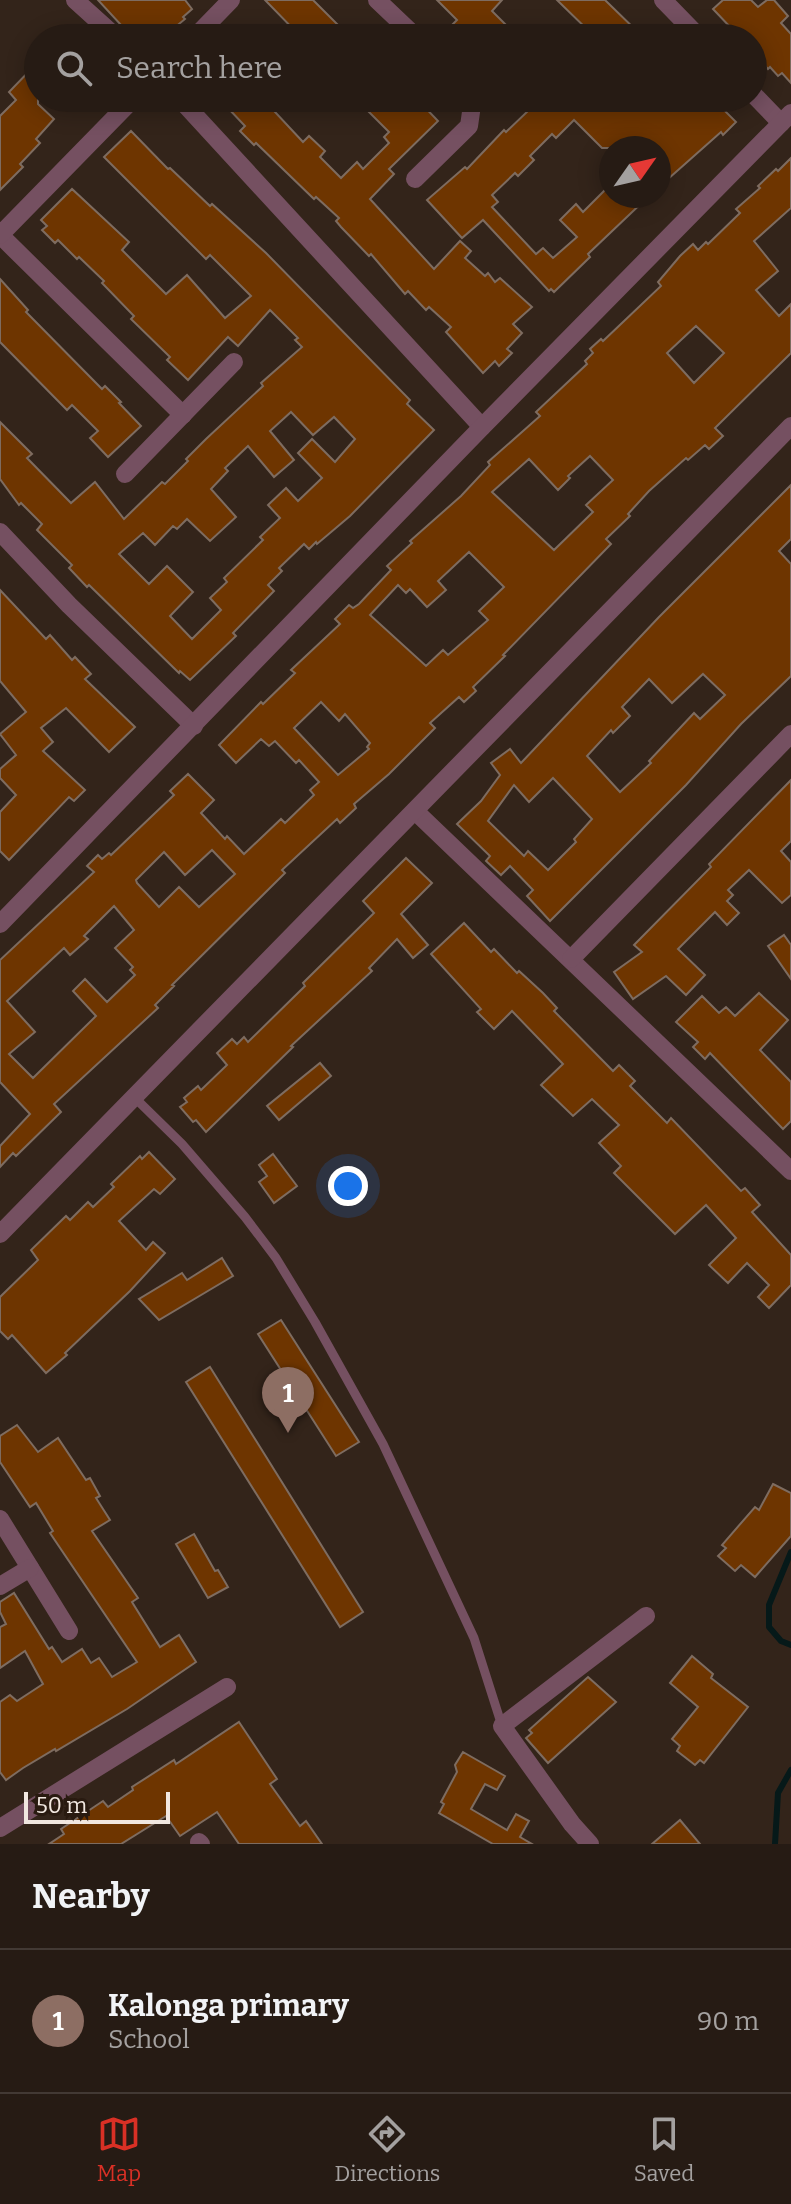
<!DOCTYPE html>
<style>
:root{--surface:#261b14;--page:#322822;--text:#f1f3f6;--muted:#a4a1a0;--line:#423934;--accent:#d93025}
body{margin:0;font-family:Bitter,serif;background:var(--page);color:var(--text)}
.compass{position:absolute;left:599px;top:136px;width:72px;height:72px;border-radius:50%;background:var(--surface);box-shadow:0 4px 20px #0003;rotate:56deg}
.scale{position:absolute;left:24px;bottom:20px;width:146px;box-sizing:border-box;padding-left:8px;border:4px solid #f1e7e0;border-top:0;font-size:22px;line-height:28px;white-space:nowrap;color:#f1e7e0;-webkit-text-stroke:6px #291a10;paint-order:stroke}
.you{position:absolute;left:348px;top:1186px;width:28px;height:28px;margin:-20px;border:6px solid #fff;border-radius:50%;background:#1a73e8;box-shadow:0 0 0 12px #1a73e833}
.badge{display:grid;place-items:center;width:52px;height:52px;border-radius:50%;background:var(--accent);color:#fff;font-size:26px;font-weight:700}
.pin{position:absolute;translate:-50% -66px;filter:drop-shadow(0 2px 4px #0008)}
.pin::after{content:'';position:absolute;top:42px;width:28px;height:24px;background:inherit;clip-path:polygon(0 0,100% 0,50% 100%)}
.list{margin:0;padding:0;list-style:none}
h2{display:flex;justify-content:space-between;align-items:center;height:104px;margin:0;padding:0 32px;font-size:34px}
h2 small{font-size:26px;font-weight:400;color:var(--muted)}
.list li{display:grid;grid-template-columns:52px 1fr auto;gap:24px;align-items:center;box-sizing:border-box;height:144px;padding:0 32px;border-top:2px solid var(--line)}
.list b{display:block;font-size:30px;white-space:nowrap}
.list p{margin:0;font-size:26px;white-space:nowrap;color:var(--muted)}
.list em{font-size:26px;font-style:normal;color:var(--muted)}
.icon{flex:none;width:44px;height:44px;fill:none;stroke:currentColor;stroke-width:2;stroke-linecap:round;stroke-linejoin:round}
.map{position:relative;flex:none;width:791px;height:1844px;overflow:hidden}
.search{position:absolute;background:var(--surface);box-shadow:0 4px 20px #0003;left:24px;right:24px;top:24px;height:88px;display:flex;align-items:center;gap:20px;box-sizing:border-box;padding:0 28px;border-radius:44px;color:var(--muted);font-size:30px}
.sheet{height:248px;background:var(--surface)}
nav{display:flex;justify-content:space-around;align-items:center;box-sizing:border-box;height:112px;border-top:2px solid var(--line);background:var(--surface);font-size:22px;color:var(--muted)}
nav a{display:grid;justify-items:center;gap:4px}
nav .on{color:var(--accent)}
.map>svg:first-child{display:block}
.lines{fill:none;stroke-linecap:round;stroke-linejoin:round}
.stream{stroke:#061919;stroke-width:6}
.building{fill:#6e3500;stroke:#7e6c60;stroke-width:2;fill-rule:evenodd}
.lane{stroke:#755061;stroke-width:9}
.street{stroke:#755061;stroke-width:18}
</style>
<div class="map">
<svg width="791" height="1844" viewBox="0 0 791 1844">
<rect width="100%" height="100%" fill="#33241a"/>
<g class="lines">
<g class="stream">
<path d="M791 1552 769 1605V1627L781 1641 791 1645"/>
<path d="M775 1844 778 1793 791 1770"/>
</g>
</g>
<g class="building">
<path d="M98 0H185L192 9 183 17 185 19 162 38H133Z"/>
<path d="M265 0H313L351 38H302Z"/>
<path d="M437 0H502L492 11 519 38H448L456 30 451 26 457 20Z"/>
<path d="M557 0H605L644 38H596Z"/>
<path d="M723 0H751L758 7 767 0H774L788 16 781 23 791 34V83L782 73 778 76 770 67 768 69 753 52V38H725L733 30 713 9Z"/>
<path d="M38 62V104L54 119 36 139 40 143 20 164 23 167 0 190V116L16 100 9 92Z"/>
<path d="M237 98H262L303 142 309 136 325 151 320 157 341 178 357 162 363 169 389 143 384 137 389 132 355 98H416L438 121 389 169 394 174 370 199 434 269 460 241 471 251 465 258 485 276 488 273 495 282 500 278 532 307 513 324 522 333 507 349 512 353 499 366 495 361 483 373 446 332 451 327 429 307 426 310 408 291 405 294 371 254 369 256 341 227 336 221 339 218 316 197 314 199 256 143 254 145 240 131 245 126 227 107Z"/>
<path d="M536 98H697L707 108 715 101 736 122 723 135 721 132 659 187V148H602L574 120 556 138 552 134 530 156 534 160 518 176 515 173 492 195 498 202 492 207 536 254 543 248 553 258 577 237 560 220 576 204 583 212 611 184V196H649L588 254 590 257 554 292 551 289 549 291 483 220 462 238 427 200 465 167 467 169 504 130 506 132 529 110 526 107Z"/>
<path d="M131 131 168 169 170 168 210 206 212 204 266 253 410 400 407 404 434 430 350 516 317 544 316 542 309 549 304 544 279 568 282 571 268 585 274 591 233 633 236 636 190 680 180 671 179 673 89 585 87 587 69 568 72 565 37 530 42 524 21 503 19 505 0 479V422L32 454 27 458 71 503 95 482 124 519 162 482 165 484 188 461 186 459 206 439 263 386 261 383 302 347 295 340 298 338 270 310 238 346 228 337 188 380 167 360 170 357 131 319 134 316 102 283 104 281 79 257 77 259 58 240 55 243 42 230 47 226 41 220 72 189 129 242 122 250 166 294 187 275 225 318 251 296 210 255 206 259 104 157ZM291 412 313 435 334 417 355 439 335 462 312 439 298 453 322 478 298 501 286 488 268 505 280 518 260 537 263 540 224 578 227 582 210 598 221 610 192 639 170 616 193 592 167 566 149 584 119 554 143 533 155 545 173 526 177 529 187 519 210 541 236 517 211 489 228 471 225 468 248 446 274 477 294 460 270 431Z"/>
<path d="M791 158V208L754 241 778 271 756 290 779 316 791 304V353L715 428 723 436 709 449 705 445 688 460 686 458 649 491 628 514 630 516 606 539 611 544 503 655 505 656 473 687 476 691 464 702 459 697 430 723 435 728 389 774 354 804 356 808 340 823 337 819 282 870 285 873 172 985 174 986 155 1005 158 1008 54 1104 61 1112 16 1156 13 1153 0 1167V1146L30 1114 0 1082V960L94 872 87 866 98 855 102 859 109 853 111 855 174 795 170 791 188 774 214 800 201 813 225 839 227 836 244 854 281 819 285 823 314 795 310 790 319 782 299 760 296 763 275 741 269 746 261 739 236 763 219 745 261 702 263 704 295 673 291 670 340 624 335 619 349 605 353 608 359 604 391 570 387 566 412 543 410 541 461 496 490 465 488 462 540 416 536 412 587 364 585 361 593 353 590 349 601 339 603 341 661 286 658 282 680 256 693 244 698 250 706 242 708 244 740 213 736 209 760 188 758 186 776 169 778 171ZM696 326 724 353 694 383 667 353ZM590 456 613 480 586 505 593 512 554 550 492 492 529 459 558 490 570 478 568 476ZM469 552 504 587 479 611 488 620 448 655 443 650 426 666 370 615 398 585 406 593 410 589 427 607 446 590 438 581ZM321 702 339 721 345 714 370 743 367 747 369 749 338 775 294 728ZM212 850 235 874 199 907 179 887 159 907 137 883 136 880 164 852 185 875ZM114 906 134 930 115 948 133 967 130 970 135 975 107 1002 85 979 73 991 96 1016 33 1078 9 1054 35 1032 7 1001 64 948 70 955 88 939 84 936Z"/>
<path d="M0 279 28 310 26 312 102 389 105 386 121 402 119 403 141 426 108 457 90 438 98 431 72 405 67 410 0 342Z"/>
<path d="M791 485V539L779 551 791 564V676L741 724 686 785 550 921 527 896 533 890 510 866 501 875 486 861 490 856 457 824 481 801 500 775 491 763 510 749 521 763 659 617ZM703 674 725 695 700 719 694 713 649 761 651 763 620 792 587 756 611 730 613 733 630 716 622 707 649 679 672 703ZM553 778 592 819 574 839 576 842 548 870 528 851 524 856 488 821 514 785 529 802Z"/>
<path d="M0 590 46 639 50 635 72 660 75 657 91 674 85 679 135 727 109 752 66 708 41 728 53 742 43 751 85 790 74 801 69 797 9 860 0 851V812L16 795 0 778V769L16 755 0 734 26 712 0 681Z"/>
<path d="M791 780V841L781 851 791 862V895L782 903 749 870 728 890 733 895 727 901 739 913 727 925 715 912 678 949 705 975 686 995 666 976 633 999 614 972 642 952 634 945 711 867 709 864Z"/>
<path d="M406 858 432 883 401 914 428 945 413 958 397 939 369 968 372 971 291 1046 293 1047 206 1132 196 1120 193 1122 180 1107 187 1102 184 1098 198 1086 201 1090 227 1065 217 1053 232 1039 237 1044 244 1037 248 1042 305 986 303 983 374 913 363 901Z"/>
<path d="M464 923 491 952 494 949 517 973 519 971 543 993 557 1008 554 1011 613 1071 619 1065 635 1081 630 1086 667 1123 671 1118 741 1191 745 1188 760 1205 752 1212 791 1255V1285L769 1308 758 1297 769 1285 747 1263 728 1283 709 1265 736 1238 706 1205 675 1234 614 1173 621 1166 599 1143 619 1125 592 1099 573 1116 541 1085 563 1064 512 1011 494 1029 477 1012 481 1009 431 954Z"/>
<path d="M784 935 791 945V979L768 946Z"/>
<path d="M759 993 788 1020 760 1050 791 1082V1121L783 1129 710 1053 705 1059 693 1047 698 1042 676 1022 702 996 719 1013 726 1007 735 1016Z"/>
<path d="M320 1063 331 1076 279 1120 267 1106Z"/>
<path d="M149 1152 175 1179 160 1194 154 1189 119 1221 146 1250 153 1242 165 1253 130 1291 65 1353 67 1355 46 1373 12 1335 8 1339 0 1331V1297L38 1260 31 1250 66 1216 70 1220 88 1202 93 1207 114 1187 111 1184 140 1156 142 1159Z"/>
<path d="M273 1154 297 1186 274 1203 259 1182 267 1176 259 1165Z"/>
<path d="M222 1258 233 1276 159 1320 139 1299 182 1273 187 1280Z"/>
<path d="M281 1320 359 1442 336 1456 258 1334Z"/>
<path d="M210 1367 363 1612 340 1627 186 1382Z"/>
<path d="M17 1425 38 1452 58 1438 86 1480 90 1478 100 1496 96 1498 110 1520 92 1531 138 1598 132 1602 160 1647 179 1635 196 1662 127 1709 56 1751 55 1749 23 1768 6 1780 0 1772V1702L10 1695 17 1701 43 1684 25 1651 0 1668V1627L6 1624 0 1612V1602L14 1593 49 1649 52 1647 62 1662 82 1649 91 1663 99 1658 112 1677 137 1662 50 1533 53 1531 36 1503 30 1507 0 1462V1436Z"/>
<path d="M773 1484 791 1493V1536L755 1577 741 1565 735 1571 718 1556 726 1548 722 1545 755 1507 759 1510Z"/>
<path d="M194 1534 215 1571 218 1570 228 1587 208 1598 176 1544Z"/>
<path d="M692 1656 713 1674 711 1678 748 1707 704 1763 700 1760 695 1765 677 1751 680 1746 672 1739 698 1707 670 1683Z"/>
<path d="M588 1677 616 1702 548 1763 526 1738 532 1733 529 1730Z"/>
<path d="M239 1722 277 1779 270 1784 300 1826 306 1821 322 1844H239L217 1812 180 1836 166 1816 121 1844H49L64 1834 61 1829 103 1801 108 1807 133 1790 132 1787 174 1760 176 1764Z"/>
<path d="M463 1752 505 1776 497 1790 485 1784 471 1809 507 1830 516 1814 529 1821 520 1837 532 1844H493L439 1813 444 1804 441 1802 457 1772 455 1765Z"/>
<path d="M680 1820 700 1844H652Z"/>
</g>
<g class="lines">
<path class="lane" d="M134 1097 182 1144 245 1217 276 1258 315 1322 383 1444 474 1638 502 1726"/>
<g class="street">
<path d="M75 0 117 38"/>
<path d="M377 0 417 38"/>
<path d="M663 0 700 38"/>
<path d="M194 38 231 0"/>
<path d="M553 38 554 37"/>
<path d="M753 94 781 123"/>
<path d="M179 98 482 427"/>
<path d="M415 179 469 126 473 98"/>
<path d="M0 235 183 415"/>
<path d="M0 235 134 98"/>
<path d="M125 474 234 362"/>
<path d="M0 532 69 605 194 726"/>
<path d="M415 811 791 1171"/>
<path d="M0 924 482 427 791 113"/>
<path d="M571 959 791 734"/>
<path d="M0 1234 791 426"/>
<path d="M0 1519 69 1631"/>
<path d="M0 1586 30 1568"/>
<path d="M0 1828 227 1687"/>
<path d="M199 1842 201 1844"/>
<path d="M590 1844 572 1824 502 1726 646 1616"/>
</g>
</g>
</svg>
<svg class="compass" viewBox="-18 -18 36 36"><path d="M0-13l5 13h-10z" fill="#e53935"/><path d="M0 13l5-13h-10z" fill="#a4a1a0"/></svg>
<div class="scale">50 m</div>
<div class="you"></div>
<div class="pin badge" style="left:288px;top:1433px;background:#8d6e63">1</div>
<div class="search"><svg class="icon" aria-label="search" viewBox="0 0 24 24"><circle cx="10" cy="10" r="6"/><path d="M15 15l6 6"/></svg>Search here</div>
</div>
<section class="sheet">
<h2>Nearby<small></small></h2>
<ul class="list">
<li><span class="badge" style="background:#8d6e63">1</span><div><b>Kalonga primary</b><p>School</p></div><em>90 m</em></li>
</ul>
</section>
<nav>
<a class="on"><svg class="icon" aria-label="map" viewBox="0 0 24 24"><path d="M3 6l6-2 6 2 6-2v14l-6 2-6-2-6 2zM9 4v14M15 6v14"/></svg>Map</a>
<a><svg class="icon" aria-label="directions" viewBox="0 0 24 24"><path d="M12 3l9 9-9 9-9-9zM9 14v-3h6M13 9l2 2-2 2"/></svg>Directions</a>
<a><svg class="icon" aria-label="saved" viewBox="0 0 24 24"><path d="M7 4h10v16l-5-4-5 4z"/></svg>Saved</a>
</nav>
